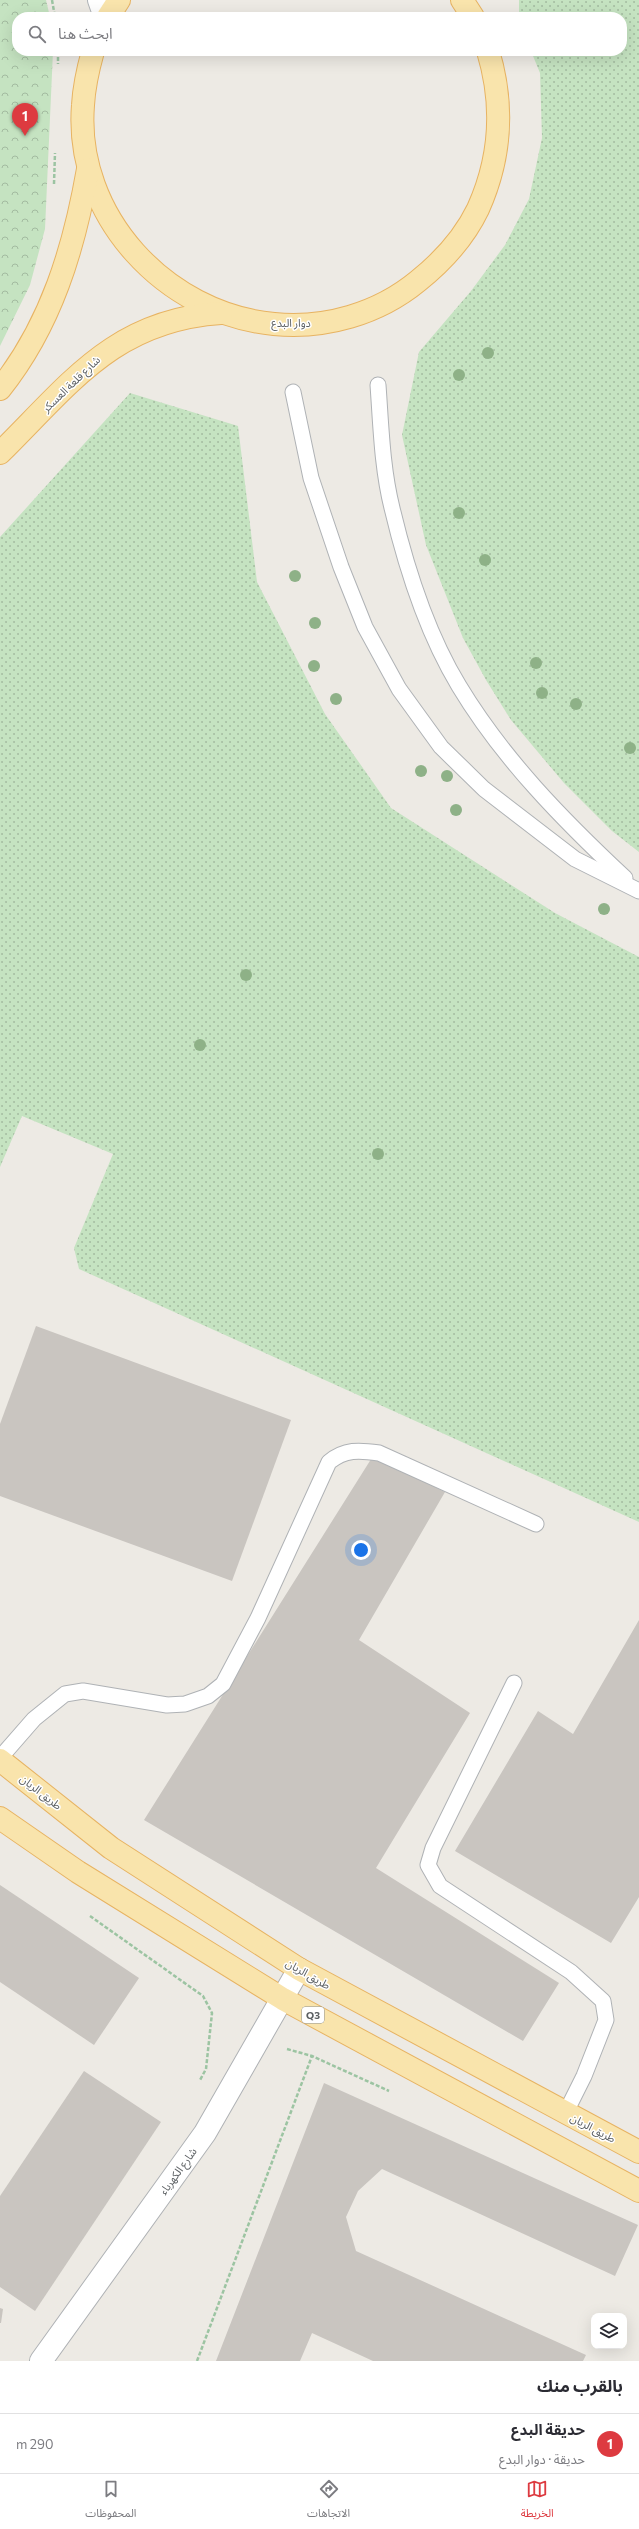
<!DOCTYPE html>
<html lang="ar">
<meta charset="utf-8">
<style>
:root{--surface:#fff;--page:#f2f2f3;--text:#2b2b33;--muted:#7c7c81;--line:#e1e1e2;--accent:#dd3a40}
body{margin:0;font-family:Commissioner,"Noto Sans Arabic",sans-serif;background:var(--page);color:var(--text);direction:rtl}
.controls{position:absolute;right:12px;bottom:12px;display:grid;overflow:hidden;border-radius:8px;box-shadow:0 4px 16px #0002}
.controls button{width:36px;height:36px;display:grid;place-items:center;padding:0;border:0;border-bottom:1px solid var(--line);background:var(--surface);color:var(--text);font:20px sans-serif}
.you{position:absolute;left:361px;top:1550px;width:14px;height:14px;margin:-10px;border:3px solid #fff;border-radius:50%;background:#1a73e8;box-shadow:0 0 0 6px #1a73e833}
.badge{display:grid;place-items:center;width:26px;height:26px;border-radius:50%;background:var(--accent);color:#fff;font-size:13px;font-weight:700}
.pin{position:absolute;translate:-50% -33px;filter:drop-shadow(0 1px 2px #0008)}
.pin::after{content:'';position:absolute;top:21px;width:14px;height:12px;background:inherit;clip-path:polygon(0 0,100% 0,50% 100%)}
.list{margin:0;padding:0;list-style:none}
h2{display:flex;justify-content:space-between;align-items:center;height:52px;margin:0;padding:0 16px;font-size:17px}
h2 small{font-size:13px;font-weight:400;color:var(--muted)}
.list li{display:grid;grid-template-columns:26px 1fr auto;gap:12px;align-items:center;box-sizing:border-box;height:60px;padding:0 16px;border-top:1px solid var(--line)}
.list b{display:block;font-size:15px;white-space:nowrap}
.list p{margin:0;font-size:13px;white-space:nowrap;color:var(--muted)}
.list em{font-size:13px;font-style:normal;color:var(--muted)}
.icon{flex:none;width:22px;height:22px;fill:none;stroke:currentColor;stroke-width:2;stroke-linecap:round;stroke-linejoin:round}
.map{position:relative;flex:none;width:639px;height:2361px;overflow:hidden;direction:ltr}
.search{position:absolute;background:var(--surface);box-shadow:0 4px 16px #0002;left:12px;right:12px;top:12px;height:44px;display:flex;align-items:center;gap:10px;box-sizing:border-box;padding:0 14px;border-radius:16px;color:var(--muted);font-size:15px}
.sheet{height:112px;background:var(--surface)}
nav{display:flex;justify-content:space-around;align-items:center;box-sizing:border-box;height:56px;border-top:1px solid var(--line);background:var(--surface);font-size:11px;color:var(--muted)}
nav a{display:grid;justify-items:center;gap:2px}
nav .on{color:var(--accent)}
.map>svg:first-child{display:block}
.grass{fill:url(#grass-dots)}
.park{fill:url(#park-crowns)}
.building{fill:#c9c5c0}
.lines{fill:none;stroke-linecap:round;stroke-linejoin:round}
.lane-casing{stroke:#afb2b5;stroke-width:17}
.street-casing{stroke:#afb2b5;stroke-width:24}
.secondary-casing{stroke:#b0b4b8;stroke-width:24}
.primary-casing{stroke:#e7b362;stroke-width:24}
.path{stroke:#9cc4a2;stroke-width:2.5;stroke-dasharray:4 2;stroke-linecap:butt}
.lane{stroke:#fff;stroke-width:15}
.street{stroke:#fff;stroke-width:22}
.secondary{stroke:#fff;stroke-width:22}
.primary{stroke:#f9e4ac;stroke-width:22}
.tree{fill:#8eb187}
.labels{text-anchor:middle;stroke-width:3;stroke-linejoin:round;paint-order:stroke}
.shield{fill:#fff;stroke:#8d9092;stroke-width:1}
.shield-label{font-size:10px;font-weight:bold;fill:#5c6063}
.street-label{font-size:11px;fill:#5c6063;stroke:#fff}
</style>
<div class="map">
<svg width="639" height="2361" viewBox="0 0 639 2361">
<defs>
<pattern id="grass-dots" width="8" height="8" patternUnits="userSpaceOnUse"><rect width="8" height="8" fill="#c5e3c1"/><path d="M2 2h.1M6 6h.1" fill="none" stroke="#a3bba0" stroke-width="1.8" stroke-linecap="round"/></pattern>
<pattern id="park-crowns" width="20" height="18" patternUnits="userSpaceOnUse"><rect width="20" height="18" fill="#c5e3c1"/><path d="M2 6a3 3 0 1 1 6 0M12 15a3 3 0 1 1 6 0" fill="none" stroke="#a3bba0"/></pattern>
</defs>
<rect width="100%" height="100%" fill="#edeae4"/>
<g class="grass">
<path d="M519 0H639V852L612 831 564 783 511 720 486 680 463 638 426 545 402 435 419 352 471 291 505 245 529 199 542 138 540 73 531 51H622V17H519Z"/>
<path d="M130 393 238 426 257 582 325 714 391 808 555 913 639 957V1522L79 1269 74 1248 113 1154 22 1116 0 1167V537Z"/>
</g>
<path class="park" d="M0 0H46L50 17H17V51H53L45 229 30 285 0 346Z"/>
<g class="building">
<path d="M36 1326 291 1420 232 1581 0 1496V1424Z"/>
<path d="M373 1456 445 1492 359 1640 470 1713 376 1868 559 1983 523 2041 144 1820Z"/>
<path d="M639 1620V1897L611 1943 455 1851 538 1711 573 1734Z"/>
<path d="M0 1885 139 1978 94 2045 0 1982Z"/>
<path d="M84 2071 161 2122 35 2311 0 2287V2196Z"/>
<path d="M324 2083 638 2225 615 2276 382 2169 358 2191 346 2217 356 2251 586 2355 583 2361H373L312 2333 300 2361H216Z"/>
<path d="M0 2308 3 2309 1 2323H0Z"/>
</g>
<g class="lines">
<g class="lane-casing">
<g id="lane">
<path d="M378 385C381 426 382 468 392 508 406 567 428 635 459 686 503 759 563 820 625 878"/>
<path d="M293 392 311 478 341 567 365 627 399 689 441 747 484 789 575 859 639 891"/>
<path d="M514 1683 433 1848 428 1865 440 1886 571 1972 603 2001 606 2020 584 2076 565 2114"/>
<path d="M0 1758 34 1719 65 1694 83 1691 167 1705 185 1704 208 1696 223 1684 258 1618 329 1462C345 1449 359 1450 379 1453L536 1524"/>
</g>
</g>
<g class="street-casing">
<path id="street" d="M41 2361 205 2133 299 1969"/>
</g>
<g class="secondary-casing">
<path id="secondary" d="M99 0 105 17"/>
</g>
<g class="primary-casing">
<g id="primary">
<path d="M462 0 473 17"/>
<path d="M108 17 119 0"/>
<path d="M93 51C88 69 84 87 83 105 74 216 166 314 274 324 325 329 378 314 418 281 443 261 464 238 478 209 501 158 504 104 488 51"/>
<path d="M0 389C51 325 74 249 88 169"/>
<path d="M0 453C70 384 114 320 221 313"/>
<path d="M0 1760 111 1848 299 1969 639 2152"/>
<path d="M0 1818 78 1872 283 1999 639 2191"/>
</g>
</g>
<g class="path">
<path d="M52 0 55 17"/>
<path d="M58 51V64"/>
<path d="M54 184 55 153"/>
<path d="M90 1916 203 1996 212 2013 206 2069 200 2080"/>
<path d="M287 2049 312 2056 389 2091"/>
<path d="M197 2361 312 2056"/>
</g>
<use href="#lane" class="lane"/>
<use href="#street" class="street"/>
<use href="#secondary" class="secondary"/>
<use href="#primary" class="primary"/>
</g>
<g class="tree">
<circle cx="488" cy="353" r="6"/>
<circle cx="459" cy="375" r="6"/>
<circle cx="459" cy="513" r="6"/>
<circle cx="485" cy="560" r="6"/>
<circle cx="295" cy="576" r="6"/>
<circle cx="315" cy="623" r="6"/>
<circle cx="536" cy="663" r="6"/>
<circle cx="314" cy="666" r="6"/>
<circle cx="542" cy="693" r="6"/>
<circle cx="336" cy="699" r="6"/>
<circle cx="576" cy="704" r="6"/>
<circle cx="630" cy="748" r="6"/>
<circle cx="421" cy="771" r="6"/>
<circle cx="447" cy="776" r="6"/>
<circle cx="456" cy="810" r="6"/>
<circle cx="604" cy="909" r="6"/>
<circle cx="246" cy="975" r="6"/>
<circle cx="200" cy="1045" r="6"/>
<circle cx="378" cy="1154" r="6"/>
</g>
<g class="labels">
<rect class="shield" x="302" y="2007" width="22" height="16" rx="3"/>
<g class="shield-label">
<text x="313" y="2019">Q3</text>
</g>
<g class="street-label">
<text x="291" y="327">دوار البدع</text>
<text transform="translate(71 384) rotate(-44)" y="4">شارع قلعة العسكر</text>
<text transform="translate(41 1792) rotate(38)" y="4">طريق الريان</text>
<text transform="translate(308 1974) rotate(30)" y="4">طريق الريان</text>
<text transform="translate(593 2128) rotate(28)" y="4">طريق الريان</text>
<text transform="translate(178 2171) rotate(-54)" y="4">شارع الكهرباء</text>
</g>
</g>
</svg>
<div class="controls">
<button><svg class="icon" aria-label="layers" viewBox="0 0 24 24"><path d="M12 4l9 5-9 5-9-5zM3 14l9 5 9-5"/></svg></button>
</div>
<div class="you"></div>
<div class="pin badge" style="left:25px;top:136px">1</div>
<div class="search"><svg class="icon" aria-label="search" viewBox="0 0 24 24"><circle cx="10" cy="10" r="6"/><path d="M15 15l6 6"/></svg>ابحث هنا</div>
</div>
<section class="sheet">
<h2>بالقرب منك<small></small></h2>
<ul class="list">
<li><span class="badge">1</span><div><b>حديقة البدع</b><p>حديقة · دوار البدع</p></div><em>290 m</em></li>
</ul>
</section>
<nav>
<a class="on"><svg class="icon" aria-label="map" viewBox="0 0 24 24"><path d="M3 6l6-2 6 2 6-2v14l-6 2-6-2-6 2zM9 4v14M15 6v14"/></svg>الخريطة</a>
<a><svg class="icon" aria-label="directions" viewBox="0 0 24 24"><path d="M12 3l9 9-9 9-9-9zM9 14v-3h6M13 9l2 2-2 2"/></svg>الاتجاهات</a>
<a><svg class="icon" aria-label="saved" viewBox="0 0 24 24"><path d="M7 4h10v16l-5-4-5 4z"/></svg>المحفوظات</a>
</nav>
